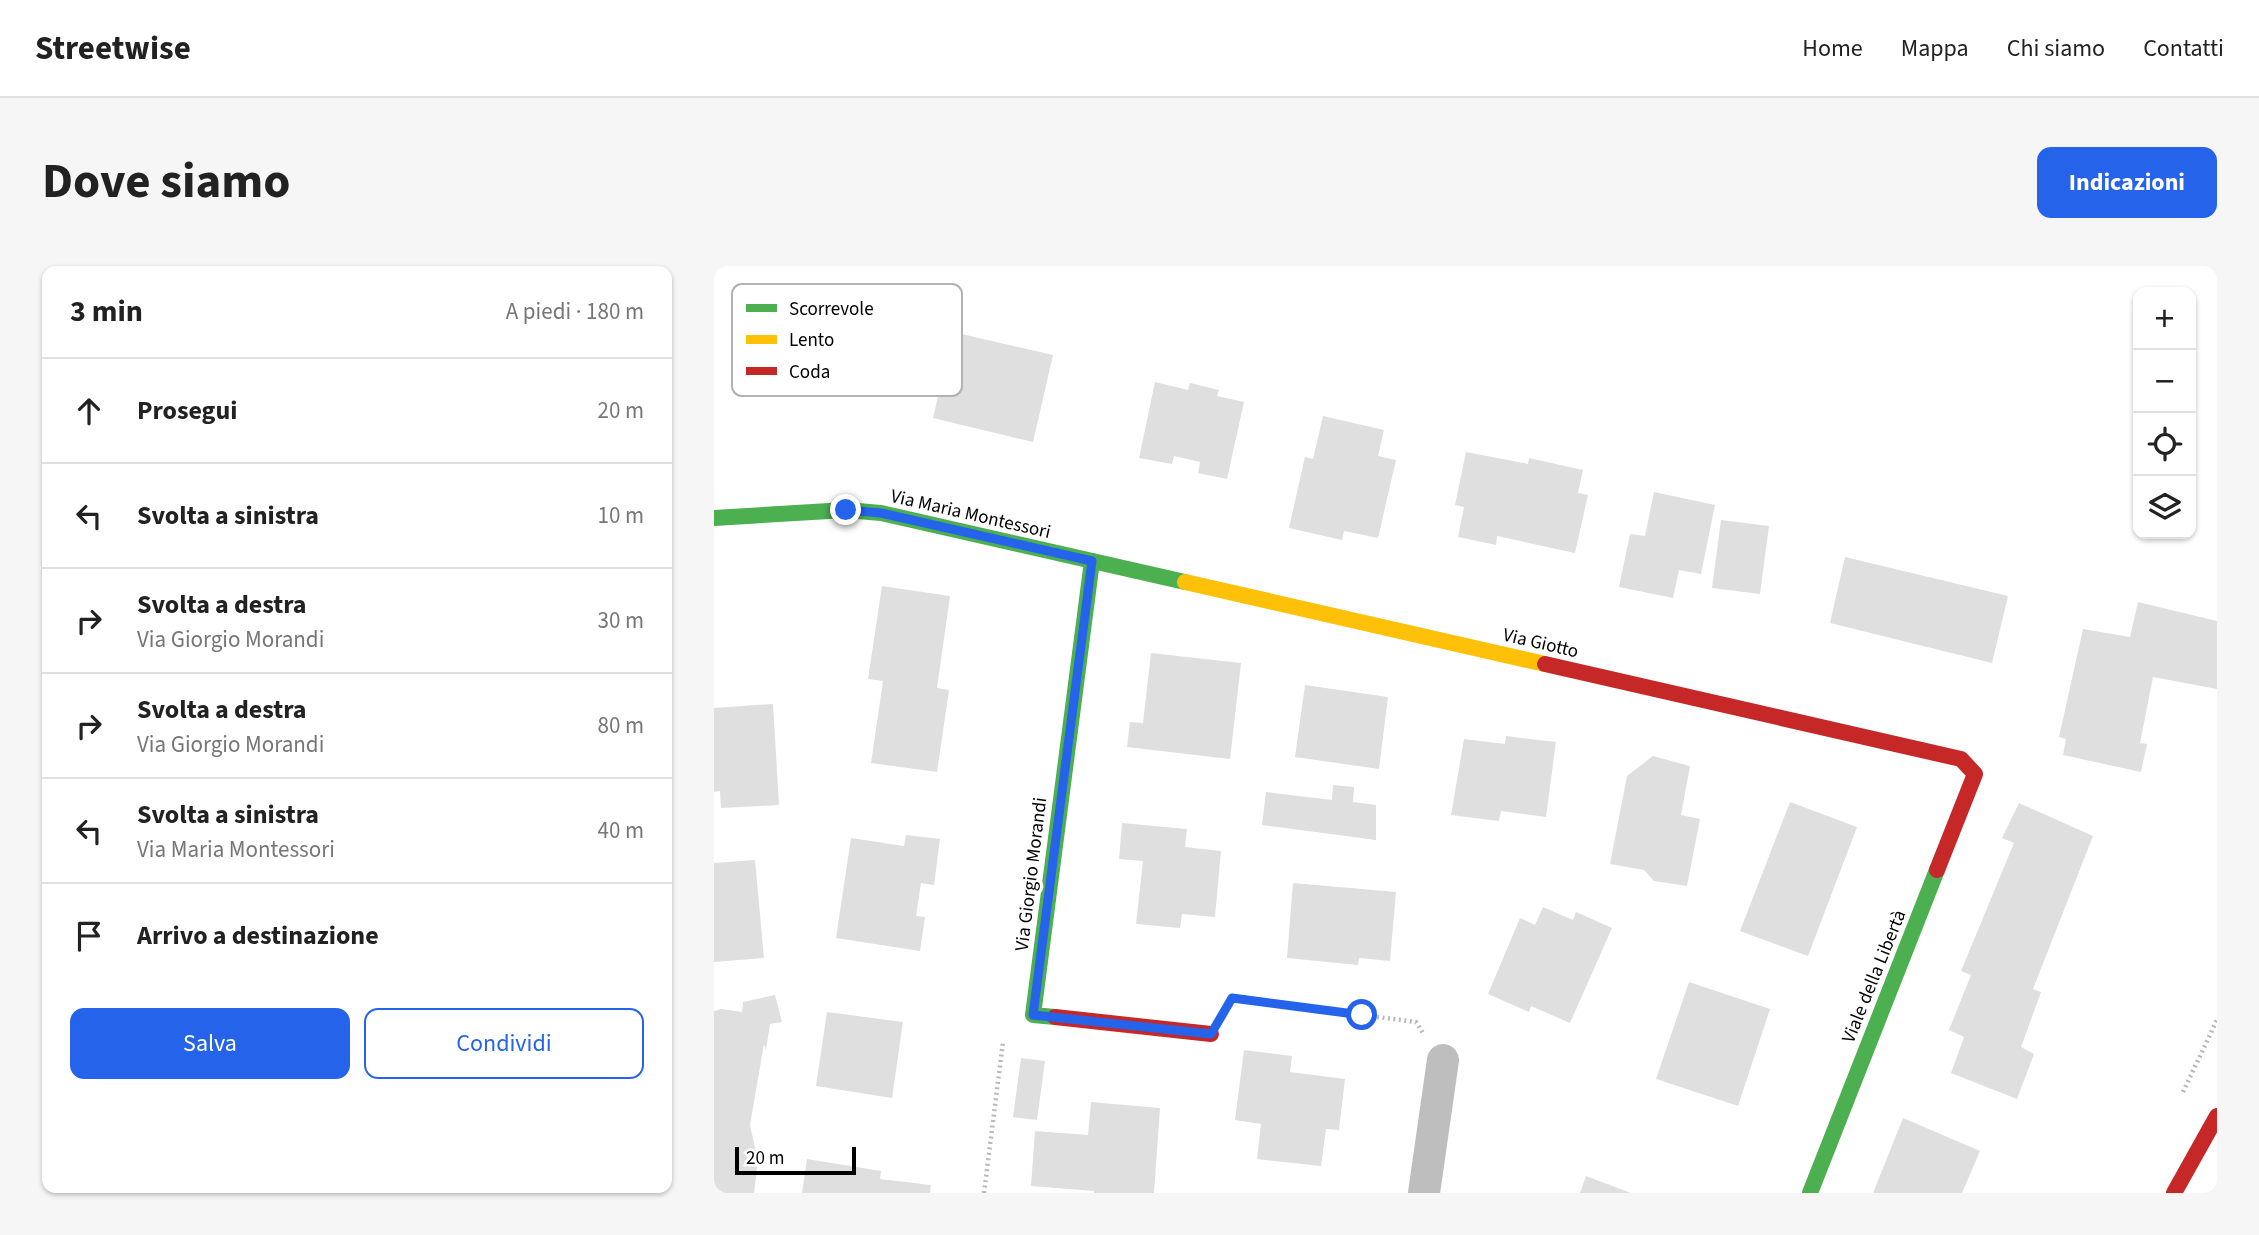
<!DOCTYPE html>
<html lang="it">
<meta charset="utf-8">
<style>
:root{--surface:#fff;--page:#f6f6f6;--text:#222;--muted:#767676;--line:#e0e0e0;--accent:#2563eb}
body{margin:0;font-family:"Source Sans 3",sans-serif;background:var(--page);color:var(--text)}
.controls{position:absolute;right:21px;top:21px;display:grid;overflow:hidden;border-radius:14px;box-shadow:0 2px 5px #0004}
.controls button{width:63px;height:63px;display:grid;place-items:center;padding:0;border:0;border-bottom:2px solid var(--line);background:var(--surface);color:var(--text);font:35px sans-serif}
.scale{position:absolute;left:21px;bottom:18px;width:121px;box-sizing:border-box;padding-left:7px;border:4px solid #000;border-top:0;font-size:19px;line-height:24px;white-space:nowrap;color:#000;-webkit-text-stroke:5px #fff;paint-order:stroke}
.stop{position:absolute;width:21px;height:21px;margin:-16px;border:5px solid #2563eb;border-radius:50%;background:#fff}
.stop.end{background:#2563eb;border-color:#fff;box-shadow:0 2px 7px #0008}
.list{margin:0;padding:0;list-style:none}
h2{display:flex;justify-content:space-between;align-items:center;height:91px;margin:0;padding:0 28px;font-size:30px}
h2 small{font-size:23px;font-weight:400;color:var(--muted)}
.list li{display:grid;grid-template-columns:46px 1fr auto;gap:21px;align-items:center;box-sizing:border-box;height:105px;padding:0 28px;border-top:2px solid var(--line)}
.list b{display:block;font-size:26px;white-space:nowrap}
.list p{margin:0;font-size:23px;white-space:nowrap;color:var(--muted)}
.list em{font-size:23px;font-style:normal;color:var(--muted)}
.actions{display:flex;gap:14px;padding:21px 28px}
.actions a{flex:1;padding:16px 0;border:2px solid var(--accent);border-radius:14px;text-align:center;font-size:24px;color:var(--accent)}
.actions .main{background:var(--accent);color:#fff}
.icon{flex:none;width:38px;height:38px;fill:none;stroke:currentColor;stroke-width:2;stroke-linecap:round;stroke-linejoin:round}
.map{position:relative;flex:none;width:1503px;height:927px;overflow:hidden;border-radius:14px}
header{display:flex;align-items:center;gap:42px;box-sizing:border-box;height:98px;padding:0 35px;background:var(--surface);border-bottom:2px solid var(--line)}
header strong{font-size:33px}
nav{display:flex;gap:38px;margin-inline-start:auto;font-size:24px}
.intro{display:flex;align-items:center;justify-content:space-between;box-sizing:border-box;height:168px;padding:0 42px}
h1{margin:0;font-size:49px}
.button{padding:18px 32px;border-radius:14px;background:var(--accent);color:#fff;font-size:24px;font-weight:700}
main{display:flex;gap:42px;padding:0 42px}
aside{flex:1;background:var(--surface);border-radius:14px;box-shadow:0 2px 5px #0004}
.map>svg:first-child{display:block}
.building{fill:#dfdfdf}
.lines{fill:none;stroke-linecap:round;stroke-linejoin:round}
.path{stroke:#b9b9b9;stroke-width:4.5;stroke-dasharray:2 3.5;stroke-linecap:butt}
.street{stroke:#bebebe;stroke-width:32}
.fast{stroke:#4caf50;stroke-width:16}
.slow{stroke:#ffc107;stroke-width:16}
.jam{stroke:#c62828;stroke-width:16}
.route{stroke:#2563eb;stroke-width:9}
.labels{text-anchor:middle;stroke-width:7;stroke-linejoin:round;paint-order:stroke}
.street-label{font-size:19px;fill:#000;stroke:#fff}
.key{fill:#fff;stroke:#b2b2b2;stroke-width:2}
.key-label{font-size:19px;fill:#000}
</style>
<header>
<strong>Streetwise</strong>
<nav><a>Home</a><a>Mappa</a><a>Chi siamo</a><a>Contatti</a></nav>
</header>
<div class="intro"><h1>Dove siamo</h1><a class="button">Indicazioni</a></div>
<main>
<aside>
<h2>3 min<small>A piedi · 180 m</small></h2>
<ul class="list">
<li><svg class="icon" aria-label="ahead" viewBox="0 0 24 24"><path d="M12 20V5M6 11l6-6 6 6"/></svg><div><b>Prosegui</b></div><em>20 m</em></li>
<li><svg class="icon" aria-label="left" viewBox="0 0 24 24"><path d="M17 20v-9H6M10 6l-5 5 5 5"/></svg><div><b>Svolta a sinistra</b></div><em>10 m</em></li>
<li><svg class="icon" aria-label="right" viewBox="0 0 24 24"><path d="M7 20v-9h11M14 6l5 5-5 5"/></svg><div><b>Svolta a destra</b><p>Via Giorgio Morandi</p></div><em>30 m</em></li>
<li><svg class="icon" aria-label="right" viewBox="0 0 24 24"><path d="M7 20v-9h11M14 6l5 5-5 5"/></svg><div><b>Svolta a destra</b><p>Via Giorgio Morandi</p></div><em>80 m</em></li>
<li><svg class="icon" aria-label="left" viewBox="0 0 24 24"><path d="M17 20v-9H6M10 6l-5 5 5 5"/></svg><div><b>Svolta a sinistra</b><p>Via Maria Montessori</p></div><em>40 m</em></li>
<li><svg class="icon" aria-label="arrive" viewBox="0 0 24 24"><path d="M6 21V4h12l-3 4 3 4H6"/></svg><div><b>Arrivo a destinazione</b></div></li>
</ul>
<div class="actions"><a class="main">Salva</a><a>Condividi</a></div>
</aside>
<div class="map">
<svg width="1503" height="927" viewBox="0 0 1503 927">
<rect width="100%" height="100%" fill="#fff"/>
<g class="building">
<path d="M239 66 339 89 319 176 219 152Z"/>
<path d="M441 116 474 124 476 117 505 124 503 130 530 136 513 213 484 207 486 196 460 190 458 198 425 192Z"/>
<path d="M609 150 670 164 664 190 682 194 664 272 630 265 628 274 575 262 591 191 599 193Z"/>
<path d="M752 186 814 198 815 192 869 204 864 227 874 229 861 287 783 270 782 279 744 271 750 241 741 239Z"/>
<path d="M940 226 1001 239 987 308 965 304 959 332 905 321 916 268 931 270Z"/>
<path d="M1007 254 1055 260 1046 328 998 322Z"/>
<path d="M1131 291 1294 330 1278 397 1116 357Z"/>
<path d="M168 320 236 330 223 422 235 424 223 506 157 497 169 415 154 413Z"/>
<path d="M1424 336 1503 355V423L1439 411 1426 477 1433 478 1427 506 1349 489 1352 473 1345 471 1369 363 1416 371Z"/>
<path d="M437 387 527 397 516 493 413 481 416 456 429 457Z"/>
<path d="M591 419 674 431 665 503 581 491Z"/>
<path d="M59 438 65 539 7 542 6 525 0 526V442Z"/>
<path d="M792 470 842 476 832 551 787 545 785 555 737 549 750 473 791 478Z"/>
<path d="M939 490 976 500 967 549 986 553 973 620 940 615 930 604 896 598 913 510Z"/>
<path d="M619 519 640 521 639 536 662 539V574L548 559 552 526 618 534Z"/>
<path d="M1076 536 1143 561 1094 690 1026 665Z"/>
<path d="M1305 537 1379 570 1319 723 1327 726 1307 781 1320 788 1303 833 1237 807 1250 771 1235 764 1257 709 1247 705 1300 577 1288 572Z"/>
<path d="M408 557 473 563 471 581 507 585 501 651 468 648 466 662 422 658 429 595 405 593Z"/>
<path d="M192 569 226 573 220 619 207 617 202 650 211 651 206 685 122 672 137 572 190 580Z"/>
<path d="M41 594 50 692 0 696V597Z"/>
<path d="M579 617 682 626 676 695 645 692 644 699 573 692Z"/>
<path d="M829 641 859 654 862 646 898 662 856 757 817 740 815 746 774 728 806 652 821 659Z"/>
<path d="M975 716 1056 743 1024 840 942 813Z"/>
<path d="M61 729 68 756 56 758 52 784 50 778 36 859 44 895 40 927H0V745L7 743 28 746 29 736Z"/>
<path d="M113 746 189 756 178 832 102 820Z"/>
<path d="M530 784 578 790 576 806 631 813 625 864 612 863 607 900 543 893 547 858 521 854Z"/>
<path d="M307 792 331 795 323 854 299 851Z"/>
<path d="M377 836 446 842 440 927H380V925L317 920 321 865 374 869Z"/>
<path d="M1189 852 1266 885 1248 927H1159Z"/>
<path d="M93 893 167 905 166 913 217 919 216 927H88Z"/>
<path d="M872 910 917 927H866Z"/>
</g>
<g class="lines">
<g class="path">
<path d="M517 734 518 732 702 756 709 767"/>
<path d="M1469 826 1503 754"/>
<path d="M270 927 289 776"/>
</g>
<path class="street" d="M710 927 729 794"/>
<g class="fast">
<path d="M0 252 132 244 167 247 471 316"/>
<path d="M341 751 319 749 378 295"/>
<path d="M1096 927 1223 604"/>
</g>
<path class="slow" d="M471 316 831 398"/>
<g class="jam">
<path d="M831 398 1247 493 1261 508 1223 604"/>
<path d="M341 751 497 768"/>
<path d="M1460 927 1503 850"/>
</g>
</g>
<g class="lines">
<path class="route" d="M132 244 167 247 378 295 319 749 497 768 518 732 648 749"/>
</g>
<g class="labels">
<g class="street-label">
<text transform="translate(257 247) rotate(13)" y="7">Via Maria Montessori</text>
<text transform="translate(827 376) rotate(13)" y="7">Via Giotto</text>
<text transform="translate(316 608) rotate(-83)" y="7">Via Giorgio Morandi</text>
<text transform="translate(1159 710) rotate(-68)" y="7">Viale della Libertà</text>
</g>
</g>
<rect x="18" y="18" width="230" height="112" rx="10" class="key"/>
<rect x="32" y="38" width="31" height="8" fill="#4caf50"/>
<rect x="32" y="69" width="31" height="9" fill="#ffc107"/>
<rect x="32" y="101" width="31" height="8" fill="#c62828"/>
<g class="key-label">
<text x="75" y="49">Scorrevole</text>
<text x="75" y="80">Lento</text>
<text x="75" y="112">Coda</text>
</g>
</svg>
<div class="controls">
<button>+</button>
<button>−</button>
<button><svg class="icon" aria-label="locate" viewBox="0 0 24 24"><circle cx="12" cy="12" r="6"/><path d="M12 2v4M12 18v4M2 12h4M18 12h4"/></svg></button>
<button><svg class="icon" aria-label="layers" viewBox="0 0 24 24"><path d="M12 4l9 5-9 5-9-5zM3 14l9 5 9-5"/></svg></button>
</div>
<div class="scale">20 m</div>
<div class="stop" style="left:648px;top:749px"></div>
<div class="stop end" style="left:132px;top:244px"></div>
</div>
</main>
